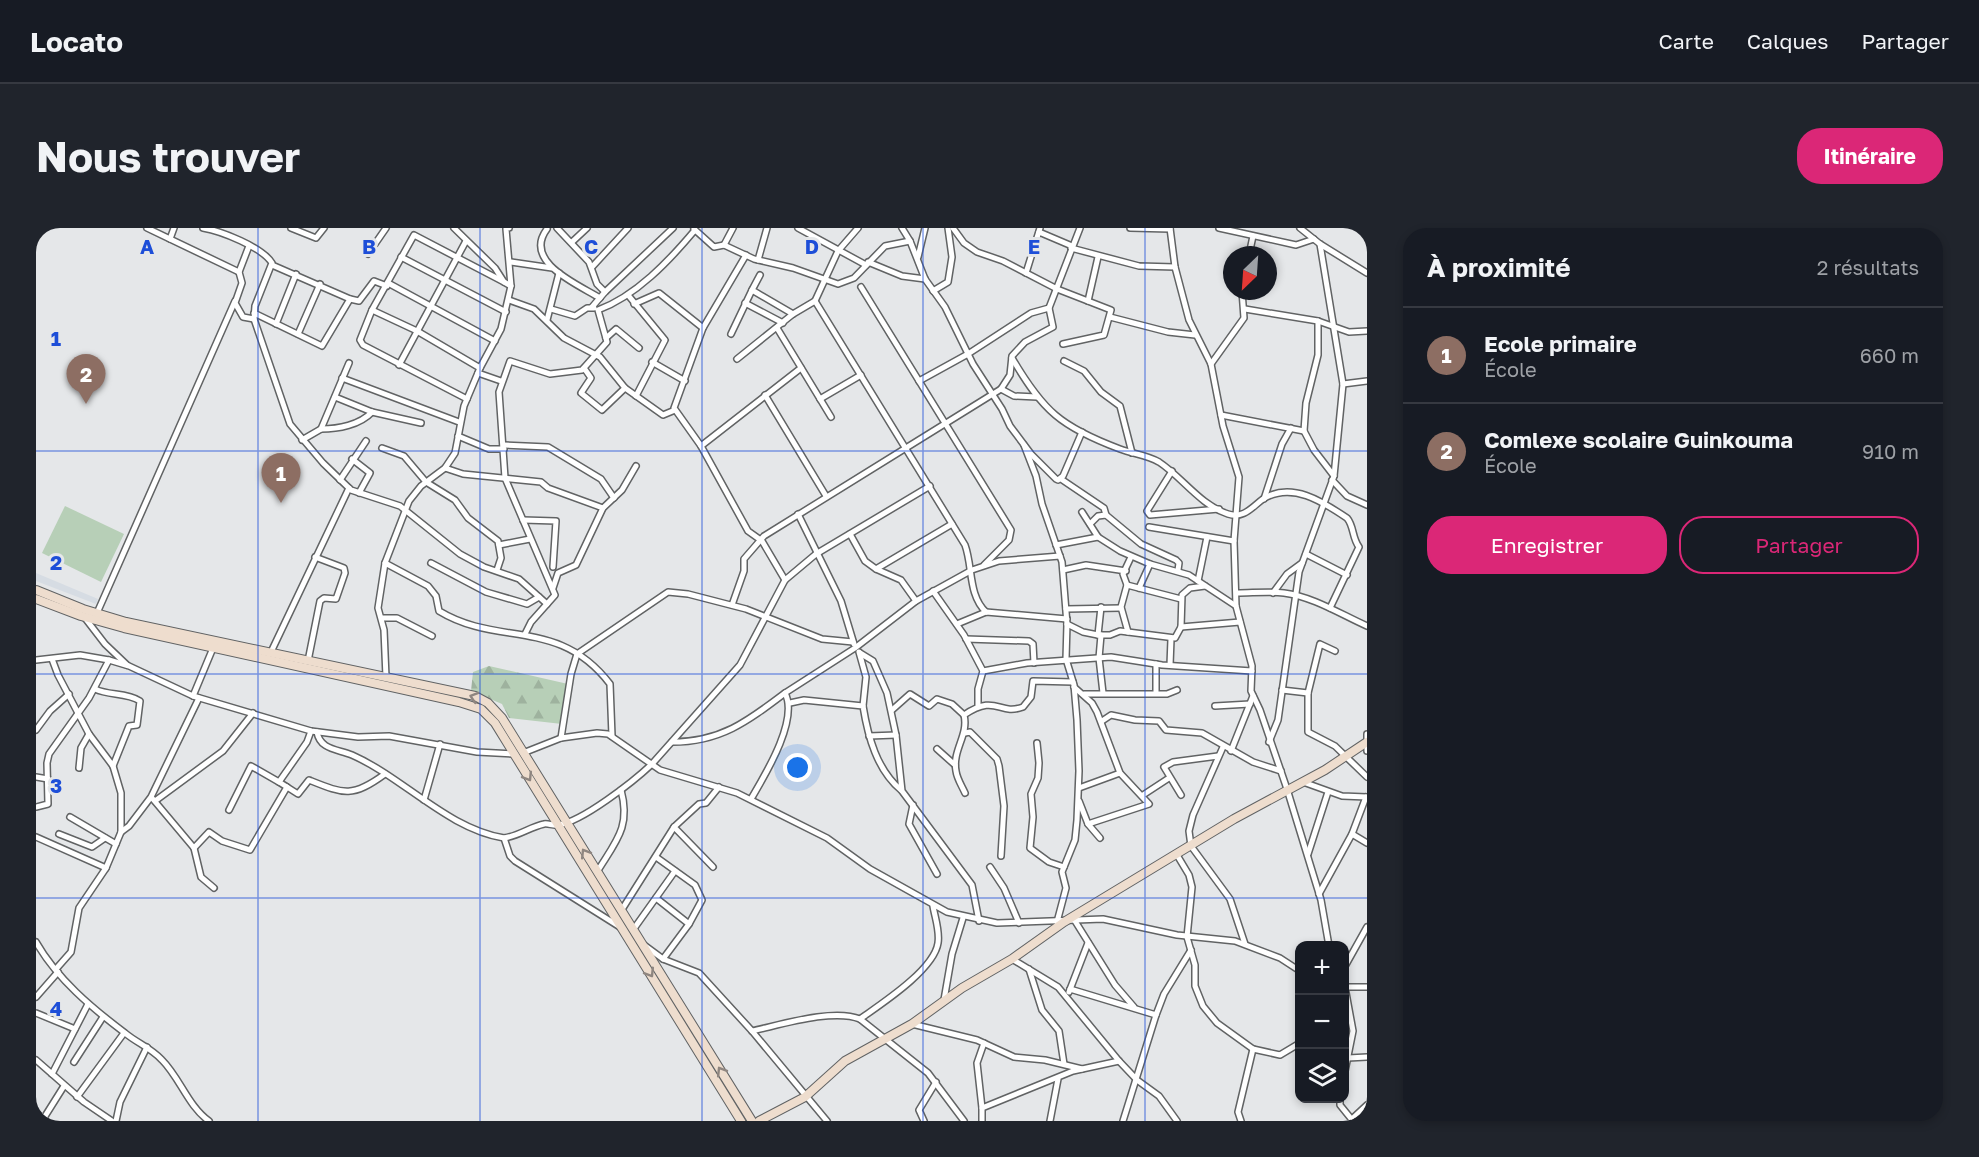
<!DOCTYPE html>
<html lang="fr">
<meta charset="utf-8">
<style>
:root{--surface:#171b24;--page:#20242c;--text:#f1f3f6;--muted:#9ea1a6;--line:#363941;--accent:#db2777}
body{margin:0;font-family:"Golos Text",sans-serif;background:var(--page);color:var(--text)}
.controls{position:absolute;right:18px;bottom:18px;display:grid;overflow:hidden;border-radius:12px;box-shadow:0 3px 9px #0003}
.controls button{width:54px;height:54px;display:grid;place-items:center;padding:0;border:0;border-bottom:2px solid var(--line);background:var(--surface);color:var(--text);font:30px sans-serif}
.compass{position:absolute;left:1187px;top:18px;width:54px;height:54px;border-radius:50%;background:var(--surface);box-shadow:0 3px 9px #0003;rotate:205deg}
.you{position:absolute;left:762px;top:540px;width:21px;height:21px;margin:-15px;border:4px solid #fff;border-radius:50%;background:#1a73e8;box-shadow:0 0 0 9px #1a73e833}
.badge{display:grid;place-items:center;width:39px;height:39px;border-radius:50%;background:var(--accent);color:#fff;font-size:20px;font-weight:700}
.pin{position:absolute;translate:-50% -50px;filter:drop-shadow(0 2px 3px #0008)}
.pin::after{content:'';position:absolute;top:32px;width:21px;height:18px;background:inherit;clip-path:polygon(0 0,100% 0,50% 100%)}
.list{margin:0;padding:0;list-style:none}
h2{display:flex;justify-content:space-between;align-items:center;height:78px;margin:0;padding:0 24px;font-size:26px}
h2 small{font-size:20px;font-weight:400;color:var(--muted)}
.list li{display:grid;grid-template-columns:39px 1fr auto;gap:18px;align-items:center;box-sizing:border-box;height:96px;padding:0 24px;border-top:2px solid var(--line)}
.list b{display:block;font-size:22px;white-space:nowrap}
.list p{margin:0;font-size:20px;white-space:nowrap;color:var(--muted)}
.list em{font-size:20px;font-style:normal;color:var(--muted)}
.actions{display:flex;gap:12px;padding:18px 24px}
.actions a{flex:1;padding:14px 0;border:2px solid var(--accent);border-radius:24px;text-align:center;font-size:21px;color:var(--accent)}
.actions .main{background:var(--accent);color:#fff}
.icon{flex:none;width:33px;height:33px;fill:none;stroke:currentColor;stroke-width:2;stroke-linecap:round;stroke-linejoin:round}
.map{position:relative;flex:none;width:1331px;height:893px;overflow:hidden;border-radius:24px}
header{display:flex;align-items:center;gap:36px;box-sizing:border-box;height:84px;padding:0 30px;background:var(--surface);border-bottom:2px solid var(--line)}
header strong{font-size:28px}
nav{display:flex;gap:33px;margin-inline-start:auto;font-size:21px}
.intro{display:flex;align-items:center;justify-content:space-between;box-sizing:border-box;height:144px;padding:0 36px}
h1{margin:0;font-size:42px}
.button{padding:15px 27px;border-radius:24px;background:var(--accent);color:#fff;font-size:21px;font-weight:700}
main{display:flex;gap:36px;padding:0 36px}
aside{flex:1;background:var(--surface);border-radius:24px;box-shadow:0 3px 9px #0003}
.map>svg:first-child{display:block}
.built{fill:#d6dce3}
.grass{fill:#b7cfb7}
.forest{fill:url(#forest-firs)}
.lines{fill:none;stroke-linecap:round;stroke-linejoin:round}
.street-casing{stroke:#616364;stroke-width:8}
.secondary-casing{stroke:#616364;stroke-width:10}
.street{stroke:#fff;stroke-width:5}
.secondary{stroke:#eeddce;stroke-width:8}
.oneway{stroke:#8f8680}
.grid{fill:none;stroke:#1d4ed8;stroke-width:1.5;stroke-opacity:0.55}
.grid-label{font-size:20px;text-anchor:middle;font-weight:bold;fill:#1d4ed8;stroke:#e5e7e9;stroke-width:6;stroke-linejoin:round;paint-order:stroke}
</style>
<header>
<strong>Locato</strong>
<nav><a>Carte</a><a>Calques</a><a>Partager</a></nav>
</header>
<div class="intro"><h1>Nous trouver</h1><a class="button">Itinéraire</a></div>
<main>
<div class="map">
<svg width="1331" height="893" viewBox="0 0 1331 893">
<defs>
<pattern id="forest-firs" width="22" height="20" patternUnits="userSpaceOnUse" patternTransform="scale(1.5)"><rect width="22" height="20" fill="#b7cfb7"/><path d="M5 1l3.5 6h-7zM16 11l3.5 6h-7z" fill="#9eb29e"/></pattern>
</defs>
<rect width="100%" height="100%" fill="#e5e7e9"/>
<path class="built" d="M0 345 62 371 60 376 0 353Z"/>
<path class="grass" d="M29 278 88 306 65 354 6 325Z"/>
<path class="forest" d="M453 438 532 456 526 496 473 490 466 476 435 463 437 444Z"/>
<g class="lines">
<g class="street-casing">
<g id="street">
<path d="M111 0 203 44"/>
<path d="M167 0C185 3 226 19 236 35L219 78 218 91 254 196 287 235 315 262 364 278 424 326 448 339 483 351 511 376"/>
<path d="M255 0 280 10 288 0"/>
<path d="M418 0 459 40 468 54 475 58"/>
<path d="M521 0 553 34 561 56 569 64"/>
<path d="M762 0 830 37"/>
<path d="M866 0 874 13 889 51 909 79 937 136 966 181 974 198 995 226 1020 251 1022 252 1027 248 1046 204"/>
<path d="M917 0 928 15 941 24 967 33 1021 61 1075 82 1068 107 1027 116"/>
<path d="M1094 0 1134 1"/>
<path d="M1134 0 1139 39 1153 92 1175 136 1187 198 1203 249 1198 313 1200 378"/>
<path d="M1183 0 1260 17 1278 11"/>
<path d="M1264 0 1284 16 1331 45"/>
<path d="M511 1C486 34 543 57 564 70"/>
<path d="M658 1 678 19 688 17 718 31 757 40 802 56 818 50 849 18 874 13"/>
<path d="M1003 4 1036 18"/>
<path d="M134 11 138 0"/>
<path d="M536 14 551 0"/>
<path d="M688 17 697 0"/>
<path d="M213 18 203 44 206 55 199 75 207 89 218 91"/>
<path d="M1035 20 1103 38 1139 39"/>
<path d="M332 26 350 0"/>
<path d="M710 27 667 100 638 180 665 218 712 303 726 313 749 352"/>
<path d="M1213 27 1217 8"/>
<path d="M365 29 470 84"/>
<path d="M882 29 889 0"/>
<path d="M722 32 731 0"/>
<path d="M475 34 516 40"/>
<path d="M832 34 866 48 889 51"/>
<path d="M556 39 592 0"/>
<path d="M990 45 1004 0"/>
<path d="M724 47 716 62 757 86"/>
<path d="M352 55 459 113"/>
<path d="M825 59 975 302 973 312 948 337"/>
<path d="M897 63 912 54 916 29 912 0"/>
<path d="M592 67 629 112 600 168"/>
<path d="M314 71 323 73 338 53 351 58"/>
<path d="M473 72 498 81 528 110 564 129 589 160 627 187 639 182"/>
<path d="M779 73 929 317C937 339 932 367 950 384"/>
<path d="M1052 73 1062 29"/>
<path d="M709 75 747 95"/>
<path d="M598 76 623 65 667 100"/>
<path d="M556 79 569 64 637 0"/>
<path d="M515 81 539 88 551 80H558"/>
<path d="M1209 81 1282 93 1313 104 1331 103"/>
<path d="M336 82 381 103 444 140"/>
<path d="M218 85 286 118 314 71 236 37"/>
<path d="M1074 89 1132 104 1159 107"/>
<path d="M511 92 523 45"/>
<path d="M1282 93V127L1270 175 1268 203 1278 222 1298 248"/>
<path d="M240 96 260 46"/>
<path d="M741 100 795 189"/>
<path d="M262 106 284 56"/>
<path d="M695 106 716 62"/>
<path d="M570 110 580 101 603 120"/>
<path d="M976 130C1007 183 1025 199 1084 221 1097 226 1111 227 1123 234 1146 249 1164 277 1192 286 1208 291 1216 279 1227 271 1256 253 1287 274 1311 290 1318 298 1316 310 1323 319L1294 380"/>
<path d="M701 131 757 86 779 73 802 23 822 0"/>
<path d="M1028 133 1048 143 1065 164 1084 178 1096 225"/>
<path d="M616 134 649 153"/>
<path d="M1175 136 1208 90 1206 63"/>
<path d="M363 137 430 13"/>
<path d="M548 140 555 150 545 165 566 182 589 160"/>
<path d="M442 145 465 153"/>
<path d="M306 150 423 194"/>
<path d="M883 153 932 126 995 85 1013 80"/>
<path d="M1307 156 1331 153"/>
<path d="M965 161 978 168 1001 169"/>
<path d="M729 167 790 268"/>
<path d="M299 169 336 184 385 195"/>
<path d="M431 171 327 117 324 112 336 82 378 7 468 54"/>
<path d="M784 171 825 147"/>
<path d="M1185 187 1268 203"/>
<path d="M285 201C302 201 324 197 336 184"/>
<path d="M422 208 453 221H468"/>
<path d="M266 212 285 201 313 135"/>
<path d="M468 217 512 219 565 251 578 270"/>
<path d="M988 217 1000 248 1006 276 1026 334 1031 396 1030 431 1038 457 1041 492 1043 543 1041 592 1039 612 1026 644 1030 660 1021 694"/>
<path d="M665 218 765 140"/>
<path d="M346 220 368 228 390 254 419 272 432 290 462 313 465 330 461 342"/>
<path d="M316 231 334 245 323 265"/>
<path d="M409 240 427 246 505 254 512 260 567 280"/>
<path d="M1136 243 1111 283 1114 287 1183 281"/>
<path d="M1025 251 1068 280 1070 287"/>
<path d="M304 252 330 213"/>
<path d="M1296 252 1311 268 1331 277"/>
<path d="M1228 271 1246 216 1255 200"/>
<path d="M1046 284 1062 309 1084 323 1114 336 1153 347 1200 378 1216 438 1215 463 1224 482 1251 561 1285 672 1293 718"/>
<path d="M762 286 805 373 818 416"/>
<path d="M487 292 520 293 517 339"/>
<path d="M1054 296 1062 288 1070 287 1105 316 1140 332 1143 335 1142 342"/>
<path d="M1113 299 1198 313"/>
<path d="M814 306 829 333 840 341 865 352 880 373"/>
<path d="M463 317 494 311"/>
<path d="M1020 317 1062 309"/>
<path d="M1270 326 1311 347"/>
<path d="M349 335 392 358 400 368 403 383C462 419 523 389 574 456L576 508"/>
<path d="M395 335 450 364 491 376 503 369"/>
<path d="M840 341 916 296"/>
<path d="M1027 342 1050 337 1090 343"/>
<path d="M1162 353 1171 309"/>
<path d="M1091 357 1145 371"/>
<path d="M517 360 522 345 540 337 567 280 586 262 600 238"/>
<path d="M1103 360 1114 336"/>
<path d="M897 363 928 407 947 443 942 461V477"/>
<path d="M1201 365C1216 365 1234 363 1248 365 1278 369 1304 386 1331 398"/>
<path d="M1237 365 1251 346 1266 335"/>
<path d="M696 377 708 343V331L728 308 965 161 974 147 976 128 989 114 1017 99 1013 80 1044 0"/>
<path d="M1030 381 1085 380"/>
<path d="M61 385 199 73"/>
<path d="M49 390 69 416 91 437"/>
<path d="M346 390H361L396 408"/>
<path d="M921 396 950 384 1031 391"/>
<path d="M1031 396 1047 404 1062 407H1074L1084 403 1139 410 1145 399 1146 367 1154 360 1169 358"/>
<path d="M1145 399 1204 394"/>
<path d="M1092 404 1085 379 1091 357 1087 346 1095 329"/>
<path d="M489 406 495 394 519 367 469 250 463 164 474 133 514 146 546 142 571 114 562 82C600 68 633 33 659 2"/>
<path d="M1062 407 1065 379"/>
<path d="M1065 407 1063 430 1067 465"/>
<path d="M930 411 993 413 997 416 998 435"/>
<path d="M1299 423 1284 416 1272 465V504L1299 518 1331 549"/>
<path d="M235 424 313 260"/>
<path d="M823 424 830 449 827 478"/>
<path d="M824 425 837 433 851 465 860 507 866 563 936 657 943 693"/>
<path d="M16 431 22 447 53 506 77 538 85 565V604"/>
<path d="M0 432 44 427 73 432 93 438 157 468 275 503 322 509 353 508 441 524 478 526"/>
<path d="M272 433 284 373 288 370 300 371 309 345 308 340 279 329"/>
<path d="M1134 437 1135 411"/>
<path d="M947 443 991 435 1075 429 1126 437 1216 443"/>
<path d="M350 449 348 402 342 380 349 335 373 273 385 258 409 240 419 225 428 178 444 140 465 101 475 58 470 1 473 0"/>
<path d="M1038 459 1056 475 1061 484 1084 545 1113 576 1052 596"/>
<path d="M59 461C73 468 90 464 104 473L101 497 93 498 77 538"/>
<path d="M1246 462 1272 465"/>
<path d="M1120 465V436"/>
<path d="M1048 466H1131L1141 462"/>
<path d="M157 468 177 420"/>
<path d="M754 475 768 472 827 478C832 509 841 542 865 562"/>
<path d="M1179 478 1214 476"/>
<path d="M856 482 874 466 893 478 901 471 916 476 928 487"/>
<path d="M1066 493 1075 487 1099 492 1123 493 1130 502 1166 505 1217 534 1245 543"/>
<path d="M0 502 14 483 33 466"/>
<path d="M281 504C284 522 302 521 316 527 368 550 412 601 468 610L474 628 479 633 584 699"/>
<path d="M929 505 934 504 961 531 963 538 968 578 965 628"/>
<path d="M1331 506V523"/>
<path d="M833 508 860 507"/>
<path d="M525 510 535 446 541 426 632 364 652 366 710 381 786 411 817 414"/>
<path d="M636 514C685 514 712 493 749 465"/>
<path d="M1233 514 1242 492 1263 344 1298 248 1307 156 1284 16"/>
<path d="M1001 515 1003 535 1002 550 995 566 997 589 994 620 1013 634 1028 639"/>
<path d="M1187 519 1157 587 1153 603 1155 618 1194 671 1209 716"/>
<path d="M901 521 919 537"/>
<path d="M1195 523 1217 468"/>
<path d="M487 525 525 510 561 505 572 506 624 542 701 565 791 610 834 641 911 684 961 695 1067 691 1141 707 1199 713 1244 730 1264 743"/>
<path d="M43 540 45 520 53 506"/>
<path d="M0 549 12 551"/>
<path d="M1267 554 1306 568 1331 569"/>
<path d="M251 559 262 566 273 552C308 566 316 570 349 546"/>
<path d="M1043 560 1084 545"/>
<path d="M929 565C926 558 921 551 920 543 916 522 933 507 928 487 961 465 962 488 987 479L995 469 997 453 1037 454"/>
<path d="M1107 567 1133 550"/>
<path d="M1145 567 1128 539 1137 534 1182 528"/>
<path d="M116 570 158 620 165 649 178 660"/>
<path d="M715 571C729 547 763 492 749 465L819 420 880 373 936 342 963 333 1024 328"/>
<path d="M388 572 404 516"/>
<path d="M119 573 187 523 217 485"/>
<path d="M1043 573 1052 596 1064 610"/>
<path d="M877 577 873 596 901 646"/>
<path d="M0 579 12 576 11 535 13 526 53 470 73 432"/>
<path d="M193 582 215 538 243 554 271 514 275 503"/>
<path d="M34 589 80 616"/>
<path d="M23 606 56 619 69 610"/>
<path d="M1316 606 1331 615"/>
<path d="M0 609 70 640"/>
<path d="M468 610C483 608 494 599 508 596 512 595 517 598 522 597 546 594 598 553 616 536L704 437 749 352 780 326 894 258"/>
<path d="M158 620 173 604 186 613 214 622 251 559 243 554"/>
<path d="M1272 626 1292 564"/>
<path d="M1141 627 1153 647 1156 659 1151 709 1159 737V758L1167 778 1181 795 1217 821 1244 827 1264 815"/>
<path d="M620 629 659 657 666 672 653 696 627 731"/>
<path d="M677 639 638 599 663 576 670 575 683 559"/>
<path d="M954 639 968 660 983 695"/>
<path d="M561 644C580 613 595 599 585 562"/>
<path d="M1283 666 1316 606 1330 569"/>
<path d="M620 670 653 696"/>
<path d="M585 683 638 599"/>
<path d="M1039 693 1079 757 1098 779"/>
<path d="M597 702 639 643"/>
<path d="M0 714C21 751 56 780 89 805 101 815 115 820 126 832 144 850 152 878 173 893"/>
<path d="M608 717 627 731 663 745 716 803 791 893"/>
<path d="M976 731 1022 759 1083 833 1101 852 1123 868 1141 893"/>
<path d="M1308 740 1331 699"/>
<path d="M20 741 35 724 43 680 70 640 85 604 93 598 115 569 163 470"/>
<path d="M993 741 1006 782 1023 803 1028 836"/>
<path d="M1308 754 1317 803 1308 848"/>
<path d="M1308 759H1331"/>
<path d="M1034 761 1120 787 1128 766 1155 722"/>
<path d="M1033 764 1052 715"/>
<path d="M0 769 22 744"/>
<path d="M908 772 916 726 927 690"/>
<path d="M0 785 39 801"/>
<path d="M824 791C845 776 898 742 902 715 904 703 899 690 897 678"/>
<path d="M876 796 941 812 978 829 1009 832 1046 841"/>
<path d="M716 803C744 797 797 780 824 791L892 845 928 893"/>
<path d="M1312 830 1331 829"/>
<path d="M0 832 48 874 76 893"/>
<path d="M38 834 67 789"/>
<path d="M16 846 52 776"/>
<path d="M41 869 88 805"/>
<path d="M1304 870V877L1317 893"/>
<path d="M946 880 941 835 948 815"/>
<path d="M1317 890 1331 877"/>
<path d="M6 893 28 858"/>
<path d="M80 893 84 874 111 819"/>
<path d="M888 893 883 882 900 854"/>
<path d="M946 893V880L1037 843 1083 833"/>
<path d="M1014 893 1022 851"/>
<path d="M1087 893 1120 787"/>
<path d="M1205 893 1202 884 1217 821"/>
</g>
</g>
<g class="secondary-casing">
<g id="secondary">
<path d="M0 362 47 381 90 394 439 468 452 475 466 490 716 893"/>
<path d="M0 371 45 388 88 400 423 474 445 481 459 495 705 893"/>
<path d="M723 893 769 869 809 833 876 796 926 760 976 731 1028 694 1198 591 1289 542 1331 514"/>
</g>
</g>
<use href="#street" class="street"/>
<use href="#secondary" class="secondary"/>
</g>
<defs><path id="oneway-chevron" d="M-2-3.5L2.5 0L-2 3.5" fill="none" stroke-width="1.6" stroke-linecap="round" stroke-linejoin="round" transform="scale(1.5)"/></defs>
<g class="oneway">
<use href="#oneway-chevron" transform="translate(438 469) rotate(-162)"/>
<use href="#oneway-chevron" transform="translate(492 549) rotate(58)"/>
<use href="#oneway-chevron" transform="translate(549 625) rotate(-122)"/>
<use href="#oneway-chevron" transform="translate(614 745) rotate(58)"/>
<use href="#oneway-chevron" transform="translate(685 843) rotate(-122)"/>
</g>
<path class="grid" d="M222 0V893M444 0V893M666 0V893M887 0V893M1109 0V893M0 223H1331M0 446H1331M0 670H1331"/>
<g class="grid-label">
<text x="111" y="26">A</text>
<text x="333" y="26">B</text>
<text x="555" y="26">C</text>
<text x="776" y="26">D</text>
<text x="998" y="26">E</text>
<text x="20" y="118">1</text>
<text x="20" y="342">2</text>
<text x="20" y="565">3</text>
<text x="20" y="788">4</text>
</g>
</svg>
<div class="controls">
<button>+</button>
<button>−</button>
<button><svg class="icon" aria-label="layers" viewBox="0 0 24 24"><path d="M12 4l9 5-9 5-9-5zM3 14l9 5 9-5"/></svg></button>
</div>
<svg class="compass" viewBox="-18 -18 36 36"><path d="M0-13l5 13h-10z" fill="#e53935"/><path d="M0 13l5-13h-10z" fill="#9ea1a6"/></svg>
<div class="you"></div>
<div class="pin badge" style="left:245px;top:275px;background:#8d6e63">1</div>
<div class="pin badge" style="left:50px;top:176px;background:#8d6e63">2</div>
</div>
<aside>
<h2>À proximité<small>2 résultats</small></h2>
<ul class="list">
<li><span class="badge" style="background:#8d6e63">1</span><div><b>Ecole primaire</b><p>École</p></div><em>660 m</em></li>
<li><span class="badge" style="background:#8d6e63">2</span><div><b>Comlexe scolaire Guinkouma</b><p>École</p></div><em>910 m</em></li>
</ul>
<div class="actions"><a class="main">Enregistrer</a><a>Partager</a></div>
</aside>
</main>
